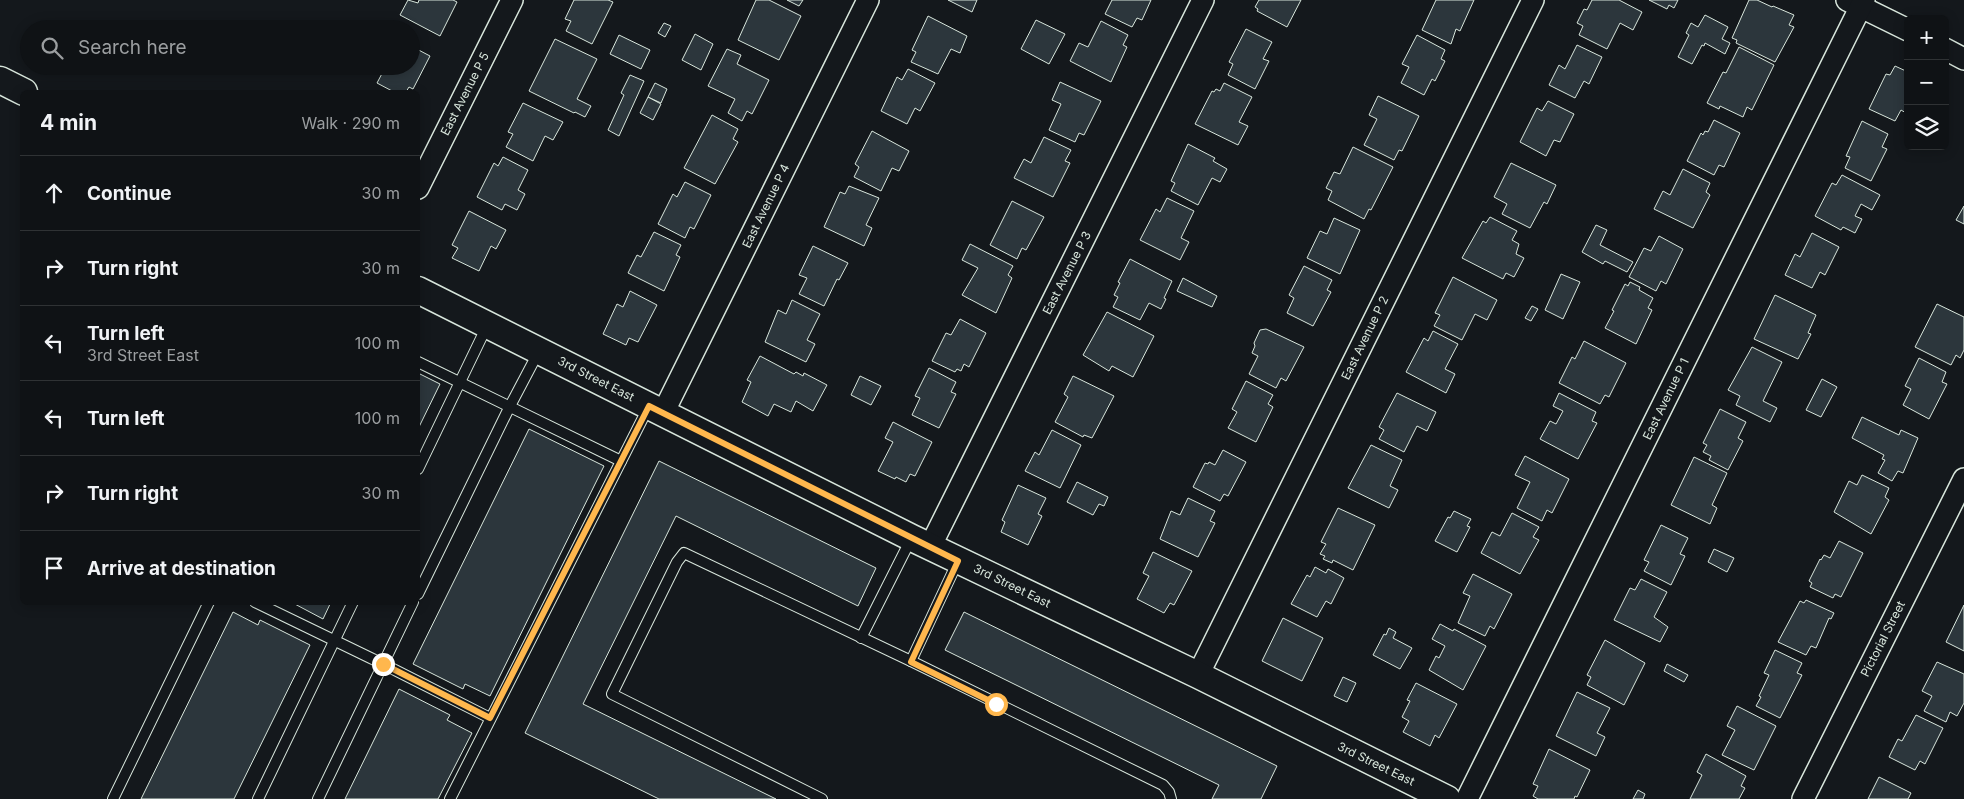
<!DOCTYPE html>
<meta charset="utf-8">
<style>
:root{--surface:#0f1215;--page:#1d2022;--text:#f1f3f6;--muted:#9b9ea0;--line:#2f3234}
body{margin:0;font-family:Inter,sans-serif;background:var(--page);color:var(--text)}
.controls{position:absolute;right:15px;top:15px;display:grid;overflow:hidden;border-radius:8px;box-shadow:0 2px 12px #0003}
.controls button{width:45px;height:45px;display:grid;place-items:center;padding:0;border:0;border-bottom:1px solid var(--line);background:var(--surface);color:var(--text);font:25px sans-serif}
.stop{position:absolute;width:15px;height:15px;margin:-11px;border:4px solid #ffb74d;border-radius:50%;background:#fff}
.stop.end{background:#ffb74d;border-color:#fff;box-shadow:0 1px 5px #0008}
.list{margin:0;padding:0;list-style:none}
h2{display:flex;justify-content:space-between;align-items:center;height:65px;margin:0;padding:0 20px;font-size:21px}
h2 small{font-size:16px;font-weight:400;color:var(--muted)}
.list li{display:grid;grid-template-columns:32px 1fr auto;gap:15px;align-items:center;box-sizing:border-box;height:75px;padding:0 20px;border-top:1px solid var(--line)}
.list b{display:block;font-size:19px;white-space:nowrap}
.list p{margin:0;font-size:16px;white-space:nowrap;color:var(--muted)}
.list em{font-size:16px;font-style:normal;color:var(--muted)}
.icon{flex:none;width:28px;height:28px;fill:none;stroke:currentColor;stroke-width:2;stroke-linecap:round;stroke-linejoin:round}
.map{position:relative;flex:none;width:1964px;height:799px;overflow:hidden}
.search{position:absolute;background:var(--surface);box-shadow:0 2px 12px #0003;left:20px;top:20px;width:400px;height:55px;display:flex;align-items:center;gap:12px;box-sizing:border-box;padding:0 18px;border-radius:28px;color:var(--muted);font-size:19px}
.panel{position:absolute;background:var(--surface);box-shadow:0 2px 12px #0003;left:20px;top:90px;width:400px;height:515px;border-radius:8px}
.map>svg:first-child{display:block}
.building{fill:#2c363c;stroke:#d8e6dc}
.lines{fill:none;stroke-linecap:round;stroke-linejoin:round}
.service-casing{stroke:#d8e6dc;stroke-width:12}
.minor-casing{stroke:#d8e6dc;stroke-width:24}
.tertiary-casing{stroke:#d8e6dc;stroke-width:29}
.service{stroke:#14181c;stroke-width:10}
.minor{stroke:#14181c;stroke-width:21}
.tertiary{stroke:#14181c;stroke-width:26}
.route{stroke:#ffb74d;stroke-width:6}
.labels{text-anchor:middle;stroke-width:4;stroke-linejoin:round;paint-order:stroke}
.street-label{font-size:12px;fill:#d8e6dc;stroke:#14181c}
</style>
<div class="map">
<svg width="1964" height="799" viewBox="0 0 1964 799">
<rect width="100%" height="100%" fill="#14181c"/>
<g class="building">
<path d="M408 0 418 3 419 0H453L457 2 440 36 400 15Z"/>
<path d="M574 0H608L613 2 592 44 566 31 571 21 565 19Z"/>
<path d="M756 0H769L801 16 779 60 738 40Z"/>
<path d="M787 0H803L799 6Z"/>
<path d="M948 0H977L972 12Z"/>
<path d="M1112 0H1151L1142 20 1137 18 1132 27 1105 14Z"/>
<path d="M1259 0H1301L1287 27 1257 11 1258 9 1255 7Z"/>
<path d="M1436 0H1474L1460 31 1456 29 1451 44 1422 30Z"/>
<path d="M1592 0H1619L1642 12 1633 30 1620 23 1607 49 1579 35 1583 26 1577 23 1584 9 1587 10Z"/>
<path d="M1649 0H1678L1674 8 1669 5 1667 9Z"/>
<path d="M1749 0H1757L1772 7 1773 6 1794 15 1789 25 1794 27 1775 62 1736 43 1737 40 1732 38Z"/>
<path d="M1705 15 1728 27 1722 39 1730 43 1725 54 1705 43 1704 46 1702 45 1692 64 1678 57 1689 35 1686 33 1691 23 1698 27Z"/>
<path d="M928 16 967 36 960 53 951 49 938 74 911 62 916 52 912 50Z"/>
<path d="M1036 20 1065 34 1049 64 1021 49Z"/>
<path d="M1101 21 1128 35 1123 45 1127 47 1111 82 1070 61 1079 43 1088 47Z"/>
<path d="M664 23 671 26 665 37 658 33Z"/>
<path d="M1246 29 1272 42 1263 59 1269 61 1255 89 1228 75 1233 64 1229 62Z"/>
<path d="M695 34 713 44 701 70 682 60Z"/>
<path d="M619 35 650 50 641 69 610 54Z"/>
<path d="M1417 35 1445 50 1441 59 1445 61 1435 81 1432 79 1424 95 1401 83 1409 67 1402 64Z"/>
<path d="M555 39 597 59 577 99 591 106 585 117 575 112 574 113 529 91Z"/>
<path d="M1577 45 1602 57 1589 84 1584 81 1575 98 1549 85 1559 65 1565 69Z"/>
<path d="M411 46 430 56 413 89 409 87 406 92H394L377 83 386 66H411Z"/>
<path d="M1739 47 1774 65 1752 110 1747 107 1743 117 1720 106 1719 109 1707 103 1723 72 1726 73Z"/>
<path d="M727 49 741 55 737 64 769 80 752 114 747 111 742 121 728 113 735 99 708 86Z"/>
<path d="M1895 66 1908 72V110L1906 113 1901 110 1895 121 1869 109 1886 74 1890 75Z"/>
<path d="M908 69 935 83 920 111 915 108 907 124 881 111 897 77 902 80Z"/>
<path d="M630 75 644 81 619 136 608 130 624 95 621 93Z"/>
<path d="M1060 82 1101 101 1084 135 1079 133 1075 142 1049 130 1061 104 1052 100Z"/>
<path d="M655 83 667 89 661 103 648 97Z"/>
<path d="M1224 83 1252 97 1239 122 1248 126 1238 145 1195 124 1212 91 1214 92 1216 89 1220 91Z"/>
<path d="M1378 96 1419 116 1402 151 1399 150 1394 160 1364 145 1377 119 1369 115Z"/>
<path d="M648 97 661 104 653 120 640 113Z"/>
<path d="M1548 101 1574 114 1560 142 1554 140 1546 156 1520 142 1537 108 1542 111Z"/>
<path d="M523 103 563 122 553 140 545 136 533 161 506 147 513 134 508 132Z"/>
<path d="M712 115 738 129 733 139 738 142 715 184 684 168Z"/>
<path d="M1714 120 1740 133 1724 167 1719 165 1714 175 1687 161 1701 133 1703 135 1705 131 1708 132Z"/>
<path d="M1862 121 1888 134 1882 147 1887 149 1871 181 1845 168 1850 157 1846 156Z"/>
<path d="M872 131 909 151 899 171 892 168 881 191 854 177 859 167 855 164Z"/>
<path d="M1044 137 1071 150 1065 161 1070 163 1053 197 1014 178 1024 159 1031 163Z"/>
<path d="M1188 144 1215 158 1213 161 1227 169 1220 182 1212 178 1198 205 1171 191 1175 183 1171 181Z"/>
<path d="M1353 147 1393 167 1371 210 1369 209 1364 219 1328 200 1332 191 1326 188 1334 172 1340 174Z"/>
<path d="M503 157 528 170 518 190 525 194 517 210 505 204 502 210 477 197 494 163 498 166Z"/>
<path d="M1511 163 1556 185 1547 204 1544 202 1530 228 1502 214 1507 204 1494 197Z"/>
<path d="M1683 169 1710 183 1706 192 1710 195 1693 228 1654 209 1663 191 1670 195Z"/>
<path d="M1842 175 1880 195 1872 210 1861 204 1855 216 1862 219 1855 233 1843 227 1841 230 1815 216 1832 183 1836 185Z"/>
<path d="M685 182 711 195 694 229 690 227 685 238 658 224 673 194 677 197Z"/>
<path d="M849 186 879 198 866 225 872 228 864 246 824 227 840 192 845 194Z"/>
<path d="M1167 198 1194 211 1181 238 1189 242 1180 260 1140 240 1156 209 1160 212Z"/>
<path d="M1012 201 1044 217 1026 250 1022 248 1017 259 990 245Z"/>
<path d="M1964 206V224L1956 220Z"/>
<path d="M469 211 506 230 496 249 491 246 479 271 452 258 458 248 452 245Z"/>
<path d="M1490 217 1517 231 1512 240 1519 244 1516 254 1524 258 1514 277 1506 273 1503 279 1462 258 1483 221 1486 223Z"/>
<path d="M1334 218 1360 230 1340 274 1307 258 1320 231 1327 234Z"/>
<path d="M1596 225 1607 230 1600 245 1633 262 1627 272 1605 261 1603 264 1582 252Z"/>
<path d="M654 232 681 245 676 255 680 257 664 291 628 273 637 255 641 257Z"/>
<path d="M1812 233 1839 247 1825 275 1820 272 1812 288 1785 275 1795 254 1800 257Z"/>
<path d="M1659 236 1683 249 1666 284 1661 281 1656 291 1629 277 1644 248 1651 251Z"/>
<path d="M970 244 1013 266 1008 275 1012 278 996 313 962 295 978 268 962 260Z"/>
<path d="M813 246 848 263 839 280 837 279 824 306 799 294 807 278 799 275Z"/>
<path d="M1130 259 1172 281 1164 298 1166 299 1161 309 1149 303 1140 320 1113 307 1118 297 1114 295 1120 283 1118 282Z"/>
<path d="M1304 266 1332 280 1327 290 1331 292 1313 326 1287 313 1294 298 1289 295Z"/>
<path d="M1561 274 1580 282 1563 319 1545 310Z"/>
<path d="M1453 277 1497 300 1487 320 1475 314 1462 340 1434 326 1440 315 1435 313Z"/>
<path d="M1183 278 1217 296 1212 307 1177 291Z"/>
<path d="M1630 282 1640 287 1639 290 1653 298 1648 308 1652 310 1636 344 1605 328 1614 311 1612 310 1625 284 1628 286Z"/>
<path d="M630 291 657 305 638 342 629 338 626 345 603 334 617 304 623 307Z"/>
<path d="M1775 295 1816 315 1808 333 1811 334 1798 359 1754 339Z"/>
<path d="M792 300 820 314 807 340 815 344 806 362 765 342 778 310 786 314Z"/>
<path d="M1937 304 1964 317V350L1960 358 1956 355 1951 365 1915 347Z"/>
<path d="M1532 306 1538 309 1531 321 1525 318Z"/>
<path d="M1107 312 1154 336 1133 377 1112 366 1109 371 1083 355Z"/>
<path d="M960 319 986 333 969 367 964 364 961 371 957 369 955 372 932 361 946 333 951 335Z"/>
<path d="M1266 329 1304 347 1286 381 1281 378 1276 388 1249 374 1258 356 1252 353 1255 346 1254 343 1260 330Z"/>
<path d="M1433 331 1458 344 1445 369 1455 374 1446 393 1406 372 1424 338 1428 341Z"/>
<path d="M1584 341 1626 363 1609 397 1605 395 1600 404 1559 383 1572 357 1575 359Z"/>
<path d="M1752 347 1782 362 1763 401 1777 408 1770 422 1736 405 1740 396 1728 390Z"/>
<path d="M760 356 794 374 796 372 803 376 804 373 827 385 813 411 796 401 791 412 774 404 768 416 742 402 751 382 747 380Z"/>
<path d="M1919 358 1946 372 1942 382 1947 384 1929 419 1903 405 1911 389 1905 386Z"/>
<path d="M929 368 956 382 951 392 956 394 939 428 912 415 920 398 915 396Z"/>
<path d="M418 373 440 384 418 429Z"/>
<path d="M860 376 881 386 871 405 851 395Z"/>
<path d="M1073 376 1114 396 1092 438 1084 435 1083 437 1055 422 1068 397 1064 394Z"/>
<path d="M1822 379 1837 387 1821 417 1806 410Z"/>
<path d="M1246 381 1273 395 1268 404 1273 407 1256 442 1228 428 1237 412 1232 409Z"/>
<path d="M1397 393 1436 412 1427 431 1417 426 1404 452 1379 439 1384 430 1379 427Z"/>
<path d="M1559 393 1596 412 1592 421 1597 423 1578 459 1540 439 1550 421 1556 424 1563 411 1553 406Z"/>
<path d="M1720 409 1746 422 1738 438 1743 441 1728 470 1709 460 1711 456 1703 452 1707 445 1703 443Z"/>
<path d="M1862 417 1899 435 1901 430 1918 438 1903 473 1898 471 1892 481 1878 473 1885 460 1882 459 1884 455 1852 438Z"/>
<path d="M893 422 932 442 915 476 910 474 906 482 896 477 895 479 878 471 893 442 885 438Z"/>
<path d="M529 429 604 466 490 696 465 684 463 689 413 664Z"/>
<path d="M1052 430 1081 445 1060 488 1025 471 1035 452 1039 455Z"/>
<path d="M1371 445 1402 460 1390 486 1398 490 1389 508 1348 488Z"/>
<path d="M1223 450 1246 462 1228 496 1224 494 1220 501 1193 487 1205 463 1208 464 1209 462 1215 465Z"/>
<path d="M1525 456 1569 479 1552 513 1547 510 1542 521 1517 508 1530 482 1515 475Z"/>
<path d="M1694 457 1727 473 1712 505 1717 508 1710 524 1671 505Z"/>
<path d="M659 461 876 568 858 606 676 516 583 704 776 799H659L525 733Z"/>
<path d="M1862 475 1889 488 1885 497 1889 500 1871 534 1834 512 1849 481 1857 485Z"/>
<path d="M1077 482 1108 497 1104 506 1099 504 1093 515 1067 502Z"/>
<path d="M1018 485 1046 498 1038 514 1042 516 1028 545 1001 532 1005 522 1002 520Z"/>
<path d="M1188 498 1215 511 1210 521 1215 523 1198 557 1160 539 1171 511 1180 515Z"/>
<path d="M1338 508 1375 525 1353 570 1333 560 1332 563 1323 559 1325 556 1320 554 1326 544 1321 542Z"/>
<path d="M1454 511 1471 519 1467 526 1470 527 1457 552 1435 541 1448 517 1450 518Z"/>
<path d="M1512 513 1539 527 1533 537 1539 540 1520 574 1481 553 1492 532 1500 536Z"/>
<path d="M1661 525 1688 538 1680 554 1685 556 1671 585 1644 571 1649 562 1644 560Z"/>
<path d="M1839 541 1863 553 1841 597 1835 594 1833 598 1810 587 1812 583 1809 581 1820 559 1821 560 1824 555 1830 558Z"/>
<path d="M1714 549 1734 558 1727 572 1708 562Z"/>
<path d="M1153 552 1192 571 1174 605 1170 603 1164 613 1137 599 1149 576 1143 573Z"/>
<path d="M1315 567 1326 573 1328 569 1344 578 1331 604 1326 601 1317 617 1291 604 1307 575 1310 577Z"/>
<path d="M1473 574 1512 594 1494 629 1490 626 1485 636 1458 623 1470 596 1463 593Z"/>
<path d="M1641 579 1667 592 1654 617 1668 627 1660 642 1614 620 1630 588 1635 590Z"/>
<path d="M1806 600 1834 613 1831 619 1829 618 1816 648 1811 646 1806 655 1778 642 1800 601 1804 603Z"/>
<path d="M291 602H331L323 619Z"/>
<path d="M1964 605V651L1946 642Z"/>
<path d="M233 612 258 625 260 620 310 645 234 799H141Z"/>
<path d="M964 612 1277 766 1261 799H1212L1219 785 945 650Z"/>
<path d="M1283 618 1323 638 1302 681 1262 661Z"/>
<path d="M1440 624 1453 631 1454 629 1486 646 1463 690 1429 670 1436 656 1439 658 1445 646 1432 639Z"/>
<path d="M1389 628 1396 632 1393 638 1412 648 1400 669 1373 655 1384 634 1386 635Z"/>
<path d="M1605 640 1645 663 1624 705 1587 685 1591 677 1587 675Z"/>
<path d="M1775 650 1802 663 1797 673 1802 675 1780 718 1756 706 1761 697 1759 696 1769 675 1764 673Z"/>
<path d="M1937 662 1964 674V703L1957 716 1950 712 1946 722 1924 711 1932 696 1922 691Z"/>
<path d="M1667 664 1688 675 1684 682 1664 671Z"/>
<path d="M1343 677 1356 683 1347 702 1334 696Z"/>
<path d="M1416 683 1457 704 1439 738 1435 735 1430 746 1403 732 1409 721 1402 717 1410 701 1407 700Z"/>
<path d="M399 689 450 715 447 720 472 733 438 799H345Z"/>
<path d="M1577 692 1610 708 1597 733 1605 737 1596 756 1556 736Z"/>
<path d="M1737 706 1776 726 1754 770 1722 755 1735 730 1727 726Z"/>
<path d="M1916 715 1943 728 1925 764 1920 761 1915 770 1889 757 1898 739 1902 741Z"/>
<path d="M1549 749 1590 770 1577 797 1575 796 1574 799H1538L1533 796 1538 786 1533 784Z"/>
<path d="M1706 754 1746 776 1741 786 1745 788 1739 799H1690L1702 775 1697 772Z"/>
<path d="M1879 777 1911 793 1908 799H1868Z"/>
<path d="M1638 790 1645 794 1643 799H1633Z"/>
</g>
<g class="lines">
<g class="service-casing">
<g id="service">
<path d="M418 362 621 461"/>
<path d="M418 469 487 326"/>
<path d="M418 594 509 408 539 351"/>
<path d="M255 602 383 664 490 718"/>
<path d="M861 638 911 539"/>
<path d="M911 661 958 561"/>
<path d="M113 799 209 602"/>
<path d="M258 799 353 602"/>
<path d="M318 799 413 602"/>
<path d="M450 799 649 406"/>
<path d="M822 799 612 694 677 562 684 553 911 661 1163 785 1169 792 1171 799"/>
</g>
</g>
<g class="minor-casing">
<g id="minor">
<path d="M1847 0 1908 30"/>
<path d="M1945 49 1964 59"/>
<path d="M418 188 512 0"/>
<path d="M663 413 868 0"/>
<path d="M930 547 1203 0"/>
<path d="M1198 675 1533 0"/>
<path d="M1467 799 1864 0"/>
<path d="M1803 799 1964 479"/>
</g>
</g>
<g class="tertiary-casing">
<g id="tertiary">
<path d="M0 80 24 92"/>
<path d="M418 290 912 538 1198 675 1447 799"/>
</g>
</g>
<use href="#service" class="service"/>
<use href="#minor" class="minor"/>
<use href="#tertiary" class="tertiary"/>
</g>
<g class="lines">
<path class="route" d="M383 664 490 718 649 406 958 561 911 662 996 704"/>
</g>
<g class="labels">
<g class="street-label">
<text transform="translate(465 94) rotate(-63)" y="4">East Avenue P 5</text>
<text transform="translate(766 206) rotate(-64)" y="4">East Avenue P 4</text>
<text transform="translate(1067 273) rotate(-63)" y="4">East Avenue P 3</text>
<text transform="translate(1365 338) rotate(-64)" y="4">East Avenue P 2</text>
<text transform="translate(596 379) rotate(27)" y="4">3rd Street East</text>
<text transform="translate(1666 399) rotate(-64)" y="4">East Avenue P 1</text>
<text transform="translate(1012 586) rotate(26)" y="4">3rd Street East</text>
<text transform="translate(1883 639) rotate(-63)" y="4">Pictorial Street</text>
<text transform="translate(1376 764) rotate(26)" y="4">3rd Street East</text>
</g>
</g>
</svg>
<div class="controls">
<button>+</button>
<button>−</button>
<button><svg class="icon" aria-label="layers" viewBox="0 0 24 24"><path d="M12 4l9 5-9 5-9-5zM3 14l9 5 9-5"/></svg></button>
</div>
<div class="stop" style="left:996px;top:704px"></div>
<div class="stop end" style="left:383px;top:664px"></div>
<div class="search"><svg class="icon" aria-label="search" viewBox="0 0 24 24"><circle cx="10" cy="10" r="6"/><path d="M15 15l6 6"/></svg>Search here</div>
<section class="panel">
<h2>4 min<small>Walk · 290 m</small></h2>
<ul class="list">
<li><svg class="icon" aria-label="ahead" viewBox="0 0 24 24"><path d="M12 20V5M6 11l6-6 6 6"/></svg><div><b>Continue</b></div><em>30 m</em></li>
<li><svg class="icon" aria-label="right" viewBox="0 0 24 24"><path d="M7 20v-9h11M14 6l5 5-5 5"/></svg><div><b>Turn right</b></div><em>30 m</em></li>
<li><svg class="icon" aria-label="left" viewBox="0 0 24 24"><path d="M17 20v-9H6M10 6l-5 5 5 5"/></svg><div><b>Turn left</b><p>3rd Street East</p></div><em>100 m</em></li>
<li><svg class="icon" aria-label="left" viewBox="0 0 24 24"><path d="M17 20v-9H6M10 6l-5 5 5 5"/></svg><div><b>Turn left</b></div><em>100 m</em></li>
<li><svg class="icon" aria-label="right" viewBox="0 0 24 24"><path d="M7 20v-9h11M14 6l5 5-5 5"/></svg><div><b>Turn right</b></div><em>30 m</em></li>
<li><svg class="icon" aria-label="arrive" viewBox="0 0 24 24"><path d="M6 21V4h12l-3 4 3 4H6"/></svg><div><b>Arrive at destination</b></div></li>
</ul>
</section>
</div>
